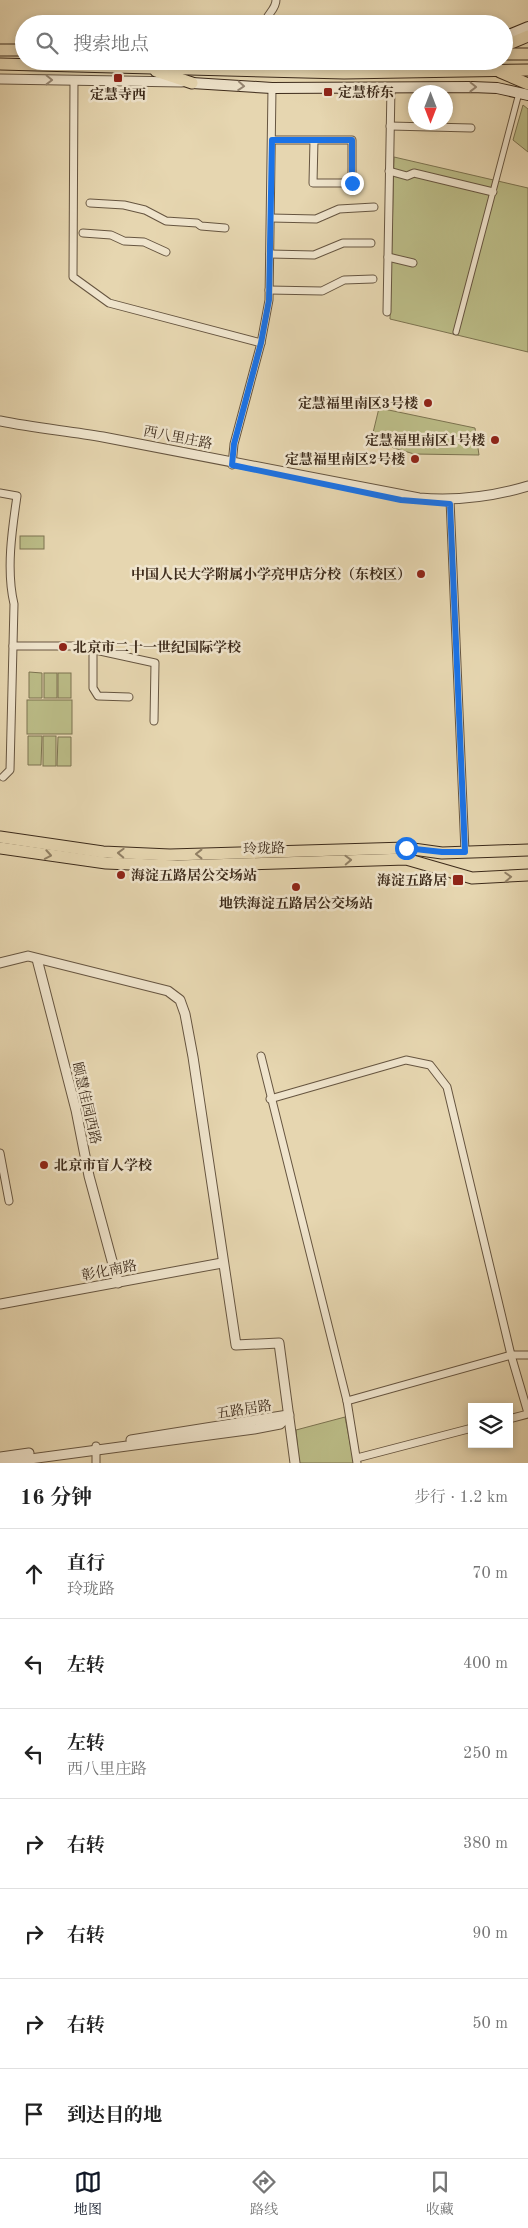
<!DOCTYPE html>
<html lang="zh">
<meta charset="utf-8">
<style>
:root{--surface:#fff;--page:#f6f6f6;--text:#222;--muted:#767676;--line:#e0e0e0;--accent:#111827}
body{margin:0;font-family:"Old Standard TT","Noto Serif SC",serif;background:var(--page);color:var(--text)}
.controls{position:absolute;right:15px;bottom:15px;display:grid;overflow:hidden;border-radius:0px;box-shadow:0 2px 8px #0003}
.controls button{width:45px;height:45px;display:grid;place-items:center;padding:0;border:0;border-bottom:1px solid var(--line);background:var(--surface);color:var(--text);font:25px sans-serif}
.compass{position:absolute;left:408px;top:85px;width:45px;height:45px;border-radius:50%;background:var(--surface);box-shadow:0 2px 8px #0003;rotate:180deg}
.stop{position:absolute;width:15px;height:15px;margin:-11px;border:4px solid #1a73e8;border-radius:50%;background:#fff}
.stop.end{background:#1a73e8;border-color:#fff;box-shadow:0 1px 5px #0008}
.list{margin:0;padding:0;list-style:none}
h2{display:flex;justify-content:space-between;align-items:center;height:65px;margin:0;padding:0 20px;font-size:21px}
h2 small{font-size:16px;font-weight:400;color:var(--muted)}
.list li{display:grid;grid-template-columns:32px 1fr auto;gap:15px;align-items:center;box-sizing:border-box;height:90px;padding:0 20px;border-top:1px solid var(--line)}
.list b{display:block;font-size:19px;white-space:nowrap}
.list p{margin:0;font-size:16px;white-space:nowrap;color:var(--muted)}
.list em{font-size:16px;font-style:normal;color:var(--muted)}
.icon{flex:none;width:28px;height:28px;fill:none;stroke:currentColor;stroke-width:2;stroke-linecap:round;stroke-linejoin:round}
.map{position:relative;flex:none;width:528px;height:1463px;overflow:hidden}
.search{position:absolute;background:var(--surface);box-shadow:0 2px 8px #0003;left:15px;right:15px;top:15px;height:55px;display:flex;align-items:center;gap:12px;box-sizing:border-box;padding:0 18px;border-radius:28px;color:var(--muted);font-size:19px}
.sheet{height:695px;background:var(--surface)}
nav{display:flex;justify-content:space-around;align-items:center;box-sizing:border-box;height:70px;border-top:1px solid var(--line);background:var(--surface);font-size:14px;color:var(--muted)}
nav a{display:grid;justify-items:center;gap:2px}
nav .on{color:var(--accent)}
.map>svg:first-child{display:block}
.green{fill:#bbbc87;stroke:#7c7350}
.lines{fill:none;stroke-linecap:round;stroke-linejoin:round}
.pedestrian-casing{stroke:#665540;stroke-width:7}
.minor-casing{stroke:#665540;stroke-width:9}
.tertiary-casing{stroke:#665540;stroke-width:11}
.secondary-casing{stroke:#3c2a1a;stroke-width:12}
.primary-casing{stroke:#3c2a1a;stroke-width:13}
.trunk-casing{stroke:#3c2a1a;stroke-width:13}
.pedestrian{stroke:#efe4cc;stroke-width:5}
.minor{stroke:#efe4cc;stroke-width:7}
.tertiary{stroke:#efe4cc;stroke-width:9}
.secondary{stroke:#efe4cc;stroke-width:10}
.primary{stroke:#e6d6b0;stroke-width:11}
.trunk{stroke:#e6d6b0;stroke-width:11}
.oneway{stroke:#968773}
.oneway2{stroke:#918065}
.route{stroke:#1a73e8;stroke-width:6}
.poi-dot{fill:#8f2418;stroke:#efe4cc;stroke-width:2}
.labels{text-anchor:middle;stroke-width:5;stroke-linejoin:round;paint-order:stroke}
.poi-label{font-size:14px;font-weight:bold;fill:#3c2a1a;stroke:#efe4cc;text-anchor:end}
.street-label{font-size:14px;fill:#3c2a1a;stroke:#efe4cc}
</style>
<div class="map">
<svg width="528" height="1463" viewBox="0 0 528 1463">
<rect width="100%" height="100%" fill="#e6d6b0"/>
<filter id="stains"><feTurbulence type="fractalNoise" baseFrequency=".004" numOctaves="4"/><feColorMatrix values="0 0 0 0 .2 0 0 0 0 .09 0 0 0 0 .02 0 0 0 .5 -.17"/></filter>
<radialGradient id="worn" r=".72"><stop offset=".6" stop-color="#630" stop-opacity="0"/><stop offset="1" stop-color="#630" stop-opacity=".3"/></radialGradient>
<g class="green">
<path d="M523 105 528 109V152L513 140Z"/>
<path d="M394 157 528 188V352L390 319Z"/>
<path d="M379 408 475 428 479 455 414 454 371 441Z"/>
<rect x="20" y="536" width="24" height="13"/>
<path d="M29 672 42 673V698H29Z"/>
<rect x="44" y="673" width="13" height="25"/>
<rect x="58" y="673" width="13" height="25"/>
<rect x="27" y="700" width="45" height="34"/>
<path d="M28 736H42L41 765H28Z"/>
<rect x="43" y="736" width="13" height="30"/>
<path d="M58 737H71V766H57Z"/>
<path d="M345 1417 354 1463H299L296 1430Z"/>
</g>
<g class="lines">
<g class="pedestrian-casing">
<path id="pedestrian" d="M456 332 519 93"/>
</g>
<g class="minor-casing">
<g id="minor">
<path d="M265 24C266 14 276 10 276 0"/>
<path d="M74 80 73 277 109 303 261 343"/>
<path d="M390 126 471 128"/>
<path d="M272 140H314L313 183H352V140H314"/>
<path d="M389 171 407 176 414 173 493 192"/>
<path d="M90 203 124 205 145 210 166 221 197 223 201 226 225 228"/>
<path d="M271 218 316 219 339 209 374 207"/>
<path d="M83 233 111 235 124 241 144 242 166 252"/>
<path d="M270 254 314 255 343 243H371"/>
<path d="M388 257 413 263"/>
<path d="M269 290 322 291 344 280 373 279"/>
<path d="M387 312 391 87"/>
<path d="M232 465 234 444 261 343 269 300 272 88"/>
<path d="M0 493 17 496C12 530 6 570 14 604L10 770 3 777"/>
<path d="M450 500 465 852"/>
<path d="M13 646H77L155 663 154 721"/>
<path d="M93 650V688L98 696 129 697"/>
<path d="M261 1056 347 1401 357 1463"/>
<path d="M270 1099 406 1060 430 1065 447 1087 511 1355 528 1413"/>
<path d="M0 1153 9 1201"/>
<path d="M347 1401 511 1355H528"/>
<path d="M509 1419 528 1414"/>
<path d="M96 1446V1463"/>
<path d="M357 1458 472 1428"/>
</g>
</g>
<g class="tertiary-casing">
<g id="tertiary">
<path d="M0 79 182 82"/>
<path d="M0 421C34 428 69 431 103 437L419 498C456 501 492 497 528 486"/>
<path d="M37 959 76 1110 89 1176 118 1283"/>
<path d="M0 963 28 956 168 991 180 1000 185 1014 193 1057 236 1345 279 1343 295 1463"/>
<path d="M0 1304 222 1263"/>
<path d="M131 1440 288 1415"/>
<path d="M0 1457 29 1453"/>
<path d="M0 1463 254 1429 280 1424 289 1415"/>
</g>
</g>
<g class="secondary-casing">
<g id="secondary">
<path d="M504 37 528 27"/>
<path d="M192 83 272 88 472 87 497 88 528 95"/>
</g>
</g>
<g class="primary-casing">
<g id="primary">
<path d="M0 837 103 852 170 855 406 848 442 853 528 850"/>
<path d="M0 848 106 863 177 866 406 859 472 878 528 875"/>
</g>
</g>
<g class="trunk-casing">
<g id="trunk">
<path d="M504 46 528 36"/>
<path d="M0 50H24"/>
<path d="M504 54H528"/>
<path d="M0 64 344 73 528 70"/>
<path d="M156 71 192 83"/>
<path d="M500 72 528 84"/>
</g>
</g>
<use href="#pedestrian" class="pedestrian"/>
<use href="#minor" class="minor"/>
<use href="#tertiary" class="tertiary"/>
<use href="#secondary" class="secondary"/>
<use href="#primary" class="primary"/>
<use href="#trunk" class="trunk"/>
</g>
<defs><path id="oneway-chevron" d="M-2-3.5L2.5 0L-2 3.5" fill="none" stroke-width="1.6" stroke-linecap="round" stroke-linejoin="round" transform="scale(1.25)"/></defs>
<g class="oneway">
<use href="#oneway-chevron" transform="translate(49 80) rotate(1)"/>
<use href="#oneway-chevron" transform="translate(241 86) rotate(4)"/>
<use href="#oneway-chevron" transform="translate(473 87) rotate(1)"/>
</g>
<g class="oneway2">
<use href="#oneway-chevron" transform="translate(121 853) rotate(-178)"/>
<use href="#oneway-chevron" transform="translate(199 854) rotate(180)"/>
<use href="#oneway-chevron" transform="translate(48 855) rotate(10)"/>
<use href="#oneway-chevron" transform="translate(348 860) rotate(-2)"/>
<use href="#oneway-chevron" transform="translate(508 877) rotate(-3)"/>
</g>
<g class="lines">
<path class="route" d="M352 183V140H272L269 300 261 343 234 444 232 465 401 500 450 504 465 852H442L406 848"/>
</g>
<g class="poi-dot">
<rect x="113" y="73" width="10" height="10" rx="2.5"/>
<rect x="323" y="87" width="10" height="10" rx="2.5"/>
<circle cx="428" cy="403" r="5"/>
<circle cx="495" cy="440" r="5"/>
<circle cx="415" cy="459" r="5"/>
<circle cx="421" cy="574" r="5"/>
<circle cx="63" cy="647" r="5"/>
<circle cx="121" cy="875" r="5"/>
<rect x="452" y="874" width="12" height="12" rx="2.5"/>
<circle cx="296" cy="887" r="5"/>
<circle cx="44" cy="1165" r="5"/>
</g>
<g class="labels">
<g class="poi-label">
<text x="338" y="97" text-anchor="start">定慧桥东</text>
<text x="118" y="99" text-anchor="middle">定慧寺西</text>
<text x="418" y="408">定慧福里南区3号楼</text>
<text x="485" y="445">定慧福里南区1号楼</text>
<text x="405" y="464">定慧福里南区2号楼</text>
<text x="411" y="579">中国人民大学附属小学亮甲店分校（东校区）</text>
<text x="73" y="652" text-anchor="start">北京市二十一世纪国际学校</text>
<text x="131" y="880" text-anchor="start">海淀五路居公交场站</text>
<text x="447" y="885">海淀五路居</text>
<text x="296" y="908" text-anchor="middle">地铁海淀五路居公交场站</text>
<text x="54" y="1170" text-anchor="start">北京市盲人学校</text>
</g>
<g class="street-label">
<text transform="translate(178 437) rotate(11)" y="5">西八里庄路</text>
<text transform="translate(264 848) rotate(-2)" y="5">玲珑路</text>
<text transform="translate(87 1103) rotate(77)" y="5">颐慧佳园西路</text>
<text transform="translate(109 1270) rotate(-11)" y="5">彰化南路</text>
<text transform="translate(244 1409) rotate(-9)" y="5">五路居路</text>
</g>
</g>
<rect width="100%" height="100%" filter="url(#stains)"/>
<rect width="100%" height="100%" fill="url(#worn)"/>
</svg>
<div class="controls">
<button><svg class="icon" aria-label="layers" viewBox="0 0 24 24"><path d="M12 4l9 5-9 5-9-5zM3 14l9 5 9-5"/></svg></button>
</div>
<svg class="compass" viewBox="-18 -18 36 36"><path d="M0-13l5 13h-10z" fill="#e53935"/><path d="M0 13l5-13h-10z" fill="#767676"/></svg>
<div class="stop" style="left:406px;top:848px"></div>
<div class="stop end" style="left:352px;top:183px"></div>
<div class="search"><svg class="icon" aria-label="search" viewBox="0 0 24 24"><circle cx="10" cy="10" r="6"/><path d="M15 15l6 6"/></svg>搜索地点</div>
</div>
<section class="sheet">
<h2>16 分钟<small>步行 · 1.2 km</small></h2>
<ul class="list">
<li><svg class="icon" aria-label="ahead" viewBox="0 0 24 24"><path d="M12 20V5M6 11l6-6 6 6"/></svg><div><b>直行</b><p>玲珑路</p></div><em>70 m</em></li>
<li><svg class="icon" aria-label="left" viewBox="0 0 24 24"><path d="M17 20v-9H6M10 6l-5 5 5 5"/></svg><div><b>左转</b></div><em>400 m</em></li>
<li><svg class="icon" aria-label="left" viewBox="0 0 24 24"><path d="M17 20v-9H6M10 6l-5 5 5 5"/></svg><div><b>左转</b><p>西八里庄路</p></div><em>250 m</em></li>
<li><svg class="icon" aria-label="right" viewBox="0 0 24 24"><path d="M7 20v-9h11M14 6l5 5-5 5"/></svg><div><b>右转</b></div><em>380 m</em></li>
<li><svg class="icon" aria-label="right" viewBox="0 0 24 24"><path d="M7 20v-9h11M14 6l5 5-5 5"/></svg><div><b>右转</b></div><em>90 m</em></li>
<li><svg class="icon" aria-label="right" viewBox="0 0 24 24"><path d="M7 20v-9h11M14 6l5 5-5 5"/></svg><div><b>右转</b></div><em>50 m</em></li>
<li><svg class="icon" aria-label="arrive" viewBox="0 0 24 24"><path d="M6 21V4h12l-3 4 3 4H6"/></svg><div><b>到达目的地</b></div></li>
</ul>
</section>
<nav>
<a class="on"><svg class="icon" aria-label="map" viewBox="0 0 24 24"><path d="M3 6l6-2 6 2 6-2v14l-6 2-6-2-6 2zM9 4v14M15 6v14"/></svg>地图</a>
<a><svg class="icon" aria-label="directions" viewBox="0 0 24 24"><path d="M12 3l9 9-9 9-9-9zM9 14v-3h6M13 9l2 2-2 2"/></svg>路线</a>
<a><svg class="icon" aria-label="saved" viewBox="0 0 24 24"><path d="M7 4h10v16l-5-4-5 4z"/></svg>收藏</a>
</nav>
